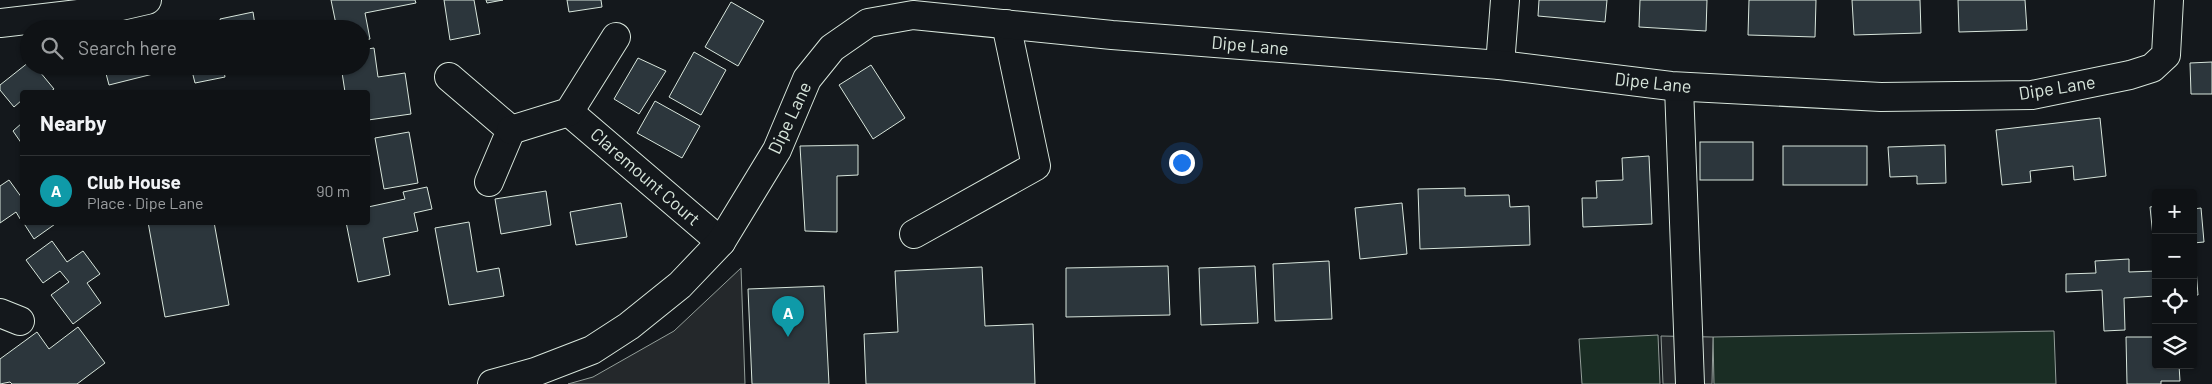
<!DOCTYPE html>
<meta charset="utf-8">
<style>
:root{--surface:#0f1215;--page:#1d2022;--text:#f1f3f6;--muted:#9b9ea0;--line:#2f3234;--accent:#0f766e}
body{margin:0;font-family:Barlow,sans-serif;background:var(--page);color:var(--text)}
.controls{position:absolute;right:15px;bottom:15px;display:grid;overflow:hidden;border-radius:5px;box-shadow:0 1px 4px #0004}
.controls button{width:45px;height:45px;display:grid;place-items:center;padding:0;border:0;border-bottom:1px solid var(--line);background:var(--surface);color:var(--text);font:25px sans-serif}
.you{position:absolute;left:1181px;top:162px;width:18px;height:18px;margin:-12px;border:4px solid #fff;border-radius:50%;background:#1a73e8;box-shadow:0 0 0 8px #1a73e833}
.badge{display:grid;place-items:center;width:32px;height:32px;border-radius:50%;background:var(--accent);color:#fff;font-size:16px;font-weight:700}
.pin{position:absolute;translate:-50% -41px;filter:drop-shadow(0 1px 2px #0008)}
.pin::after{content:'';position:absolute;top:26px;width:18px;height:15px;background:inherit;clip-path:polygon(0 0,100% 0,50% 100%)}
.list{margin:0;padding:0;list-style:none}
h2{display:flex;justify-content:space-between;align-items:center;height:65px;margin:0;padding:0 20px;font-size:21px}
h2 small{font-size:16px;font-weight:400;color:var(--muted)}
.list li{display:grid;grid-template-columns:32px 1fr auto;gap:15px;align-items:center;box-sizing:border-box;height:70px;padding:0 20px;border-top:1px solid var(--line)}
.list b{display:block;font-size:19px;white-space:nowrap}
.list p{margin:0;font-size:16px;white-space:nowrap;color:var(--muted)}
.list em{font-size:16px;font-style:normal;color:var(--muted)}
.icon{flex:none;width:28px;height:28px;fill:none;stroke:currentColor;stroke-width:2;stroke-linecap:round;stroke-linejoin:round}
.map{position:relative;flex:none;width:2212px;height:384px;overflow:hidden}
.search{position:absolute;background:var(--surface);box-shadow:0 1px 4px #0004;left:20px;top:20px;width:350px;height:55px;display:flex;align-items:center;gap:12px;box-sizing:border-box;padding:0 18px;border-radius:28px;color:var(--muted);font-size:19px}
.panel{position:absolute;background:var(--surface);box-shadow:0 1px 4px #0004;left:20px;top:90px;width:350px;height:135px;border-radius:5px}
.map>svg:first-child{display:block}
.green{fill:#1a2d24;stroke:#939e99}
.parking{fill:#24282b;stroke:#939e99}
.building{fill:#2c363c;stroke:#d8e6dc}
.lines{fill:none;stroke-linecap:round;stroke-linejoin:round}
.minor-casing{stroke:#d8e6dc;stroke-width:30}
.minor{stroke:#14181c;stroke-width:28}
.labels{text-anchor:middle;stroke-width:4;stroke-linejoin:round;paint-order:stroke}
.street-label{font-size:18px;fill:#d8e6dc;stroke:#14181c}
</style>
<div class="map">
<svg width="2212" height="384" viewBox="0 0 2212 384">
<rect width="100%" height="100%" fill="#14181c"/>
<g class="green">
<path d="M2054 331 2056 384H1714L1713 337Z"/>
<path d="M1658 335 1660 384H1582L1579 339Z"/>
</g>
<g class="parking">
<path d="M741 268 745 384H568L593 377 674 331Z"/>
<path d="M1661 336 1713 337 1712 384H1663Z"/>
</g>
<g class="building">
<path d="M331 0H415L416 3 365 13 370 39 361 41V29H337Z"/>
<path d="M444 0H474L480 34 450 40Z"/>
<path d="M486 0H503L487 3Z"/>
<path d="M567 0H601L602 7 569 12Z"/>
<path d="M1539 0H1607L1605 22 1538 16Z"/>
<path d="M1640 0H1707L1706 31 1639 27Z"/>
<path d="M1749 0H1816L1815 37 1748 35Z"/>
<path d="M1852 0H1920L1921 33 1854 35Z"/>
<path d="M1958 0H2025L2027 30 1959 32Z"/>
<path d="M731 2 764 21 738 66 705 47Z"/>
<path d="M253 12 255 25 272 22 274 29H222L220 19Z"/>
<path d="M195 21 197 29H162V27Z"/>
<path d="M374 48 378 77 405 73 411 114 368 120V92H345L341 66H361V50Z"/>
<path d="M694 52 726 70 701 115 669 97Z"/>
<path d="M638 58 666 71 639 114 614 99Z"/>
<path d="M29 62V66H35L54 89 50 92H22V100L14 107 0 90V85Z"/>
<path d="M2212 62V94H2191L2190 63Z"/>
<path d="M871 65 905 118 873 139 839 85Z"/>
<path d="M104 66H151L153 74 109 85Z"/>
<path d="M170 66H223L225 77 195 83 191 67 171 71Z"/>
<path d="M655 101 700 126 682 158 637 133Z"/>
<path d="M2100 118 2106 176 2074 180 2073 166 2030 171 2031 182 2002 185 1996 130Z"/>
<path d="M22 123V144L13 131Z"/>
<path d="M409 132 418 183 384 189 375 138Z"/>
<rect x="1700" y="142" width="53" height="38"/>
<path d="M858 145V175L837 176V232L805 231 800 146Z"/>
<path d="M1945 145 1946 183 1917 184V176L1890 177 1888 147Z"/>
<rect x="1783" y="146" width="84" height="39"/>
<path d="M1649 156 1652 224 1583 227 1582 198H1597L1596 181 1623 180 1622 158Z"/>
<path d="M9 180 22 198V222L16 212 0 223V186Z"/>
<path d="M427 187 432 209 414 213 418 231 383 238 390 275 358 282 346 222H368V207L405 199 403 192Z"/>
<path d="M1465 188V196L1509 195 1510 207 1529 206 1530 245 1420 249 1418 189Z"/>
<path d="M546 191 551 225 501 234 495 199Z"/>
<path d="M621 203 627 237 576 245 570 212Z"/>
<path d="M1402 203 1407 254 1360 259 1355 208Z"/>
<path d="M2156 206V246H2154L2150 207Z"/>
<path d="M2201 208 2204 242 2193 243V209Z"/>
<path d="M23 222H58L34 239Z"/>
<path d="M148 222H214L229 305 165 317Z"/>
<path d="M469 222 477 272 499 268 504 296 449 305 435 228Z"/>
<path d="M52 241 67 262 83 251 100 274 87 283 101 303 73 324 51 295 69 282 60 271 43 283 26 260Z"/>
<path d="M2129 259V272L2156 271V296L2124 298 2125 330 2104 331 2102 290 2066 292V274L2096 273 2095 261Z"/>
<path d="M1329 261 1332 319 1275 321 1273 264Z"/>
<path d="M1168 266 1170 315 1066 317V268Z"/>
<path d="M1255 266 1258 323 1201 325 1199 268Z"/>
<path d="M982 267 985 326 1033 324 1035 384H866L864 334 898 332 895 271Z"/>
<path d="M2193 269H2196L2198 295H2193Z"/>
<path d="M824 286 829 384H752L748 289Z"/>
<path d="M78 327 105 363 77 384H12L10 382 0 384V359L37 332 49 349Z"/>
<path d="M2126 337H2156V365H2179L2180 381H2161V384H2127Z"/>
</g>
<g class="lines">
<g class="minor-casing">
<g id="minor">
<path d="M0 23 95 12 147 0"/>
<path d="M1500 65 1505 0"/>
<path d="M449 77 511 130 489 182"/>
<path d="M1679 87 1690 384"/>
<path d="M569 112 721 242"/>
<path d="M511 130 569 112 616 37"/>
<path d="M914 234 1036 166 1006 24"/>
<path d="M0 313 20 321"/>
<path d="M492 384 535 372 592 350 629 326 680 285 721 242 777 150 807 79 832 48 868 23 913 15 1112 35 1500 65 1671 86 1881 97 2032 95 2130 75 2152 68 2166 55 2169 0"/>
</g>
</g>
<use href="#minor" class="minor"/>
</g>
<g class="labels">
<g class="street-label">
<text transform="translate(1250 46) rotate(5)" y="6">Dipe Lane</text>
<text transform="translate(1653 83) rotate(6)" y="6">Dipe Lane</text>
<text transform="translate(2057 88) rotate(-9)" y="6">Dipe Lane</text>
<text transform="translate(790 118) rotate(-65)" y="6">Dipe Lane</text>
<text transform="translate(645 177) rotate(41)" y="6">Claremount Court</text>
</g>
</g>
</svg>
<div class="controls">
<button>+</button>
<button>−</button>
<button><svg class="icon" aria-label="locate" viewBox="0 0 24 24"><circle cx="12" cy="12" r="6"/><path d="M12 2v4M12 18v4M2 12h4M18 12h4"/></svg></button>
<button><svg class="icon" aria-label="layers" viewBox="0 0 24 24"><path d="M12 4l9 5-9 5-9-5zM3 14l9 5 9-5"/></svg></button>
</div>
<div class="you"></div>
<div class="pin badge" style="left:788px;top:337px;background:#0f9aa8">A</div>
<div class="search"><svg class="icon" aria-label="search" viewBox="0 0 24 24"><circle cx="10" cy="10" r="6"/><path d="M15 15l6 6"/></svg>Search here</div>
<section class="panel">
<h2>Nearby<small></small></h2>
<ul class="list">
<li><span class="badge" style="background:#0f9aa8">A</span><div><b>Club House</b><p>Place · Dipe Lane</p></div><em>90 m</em></li>
</ul>
</section>
</div>
